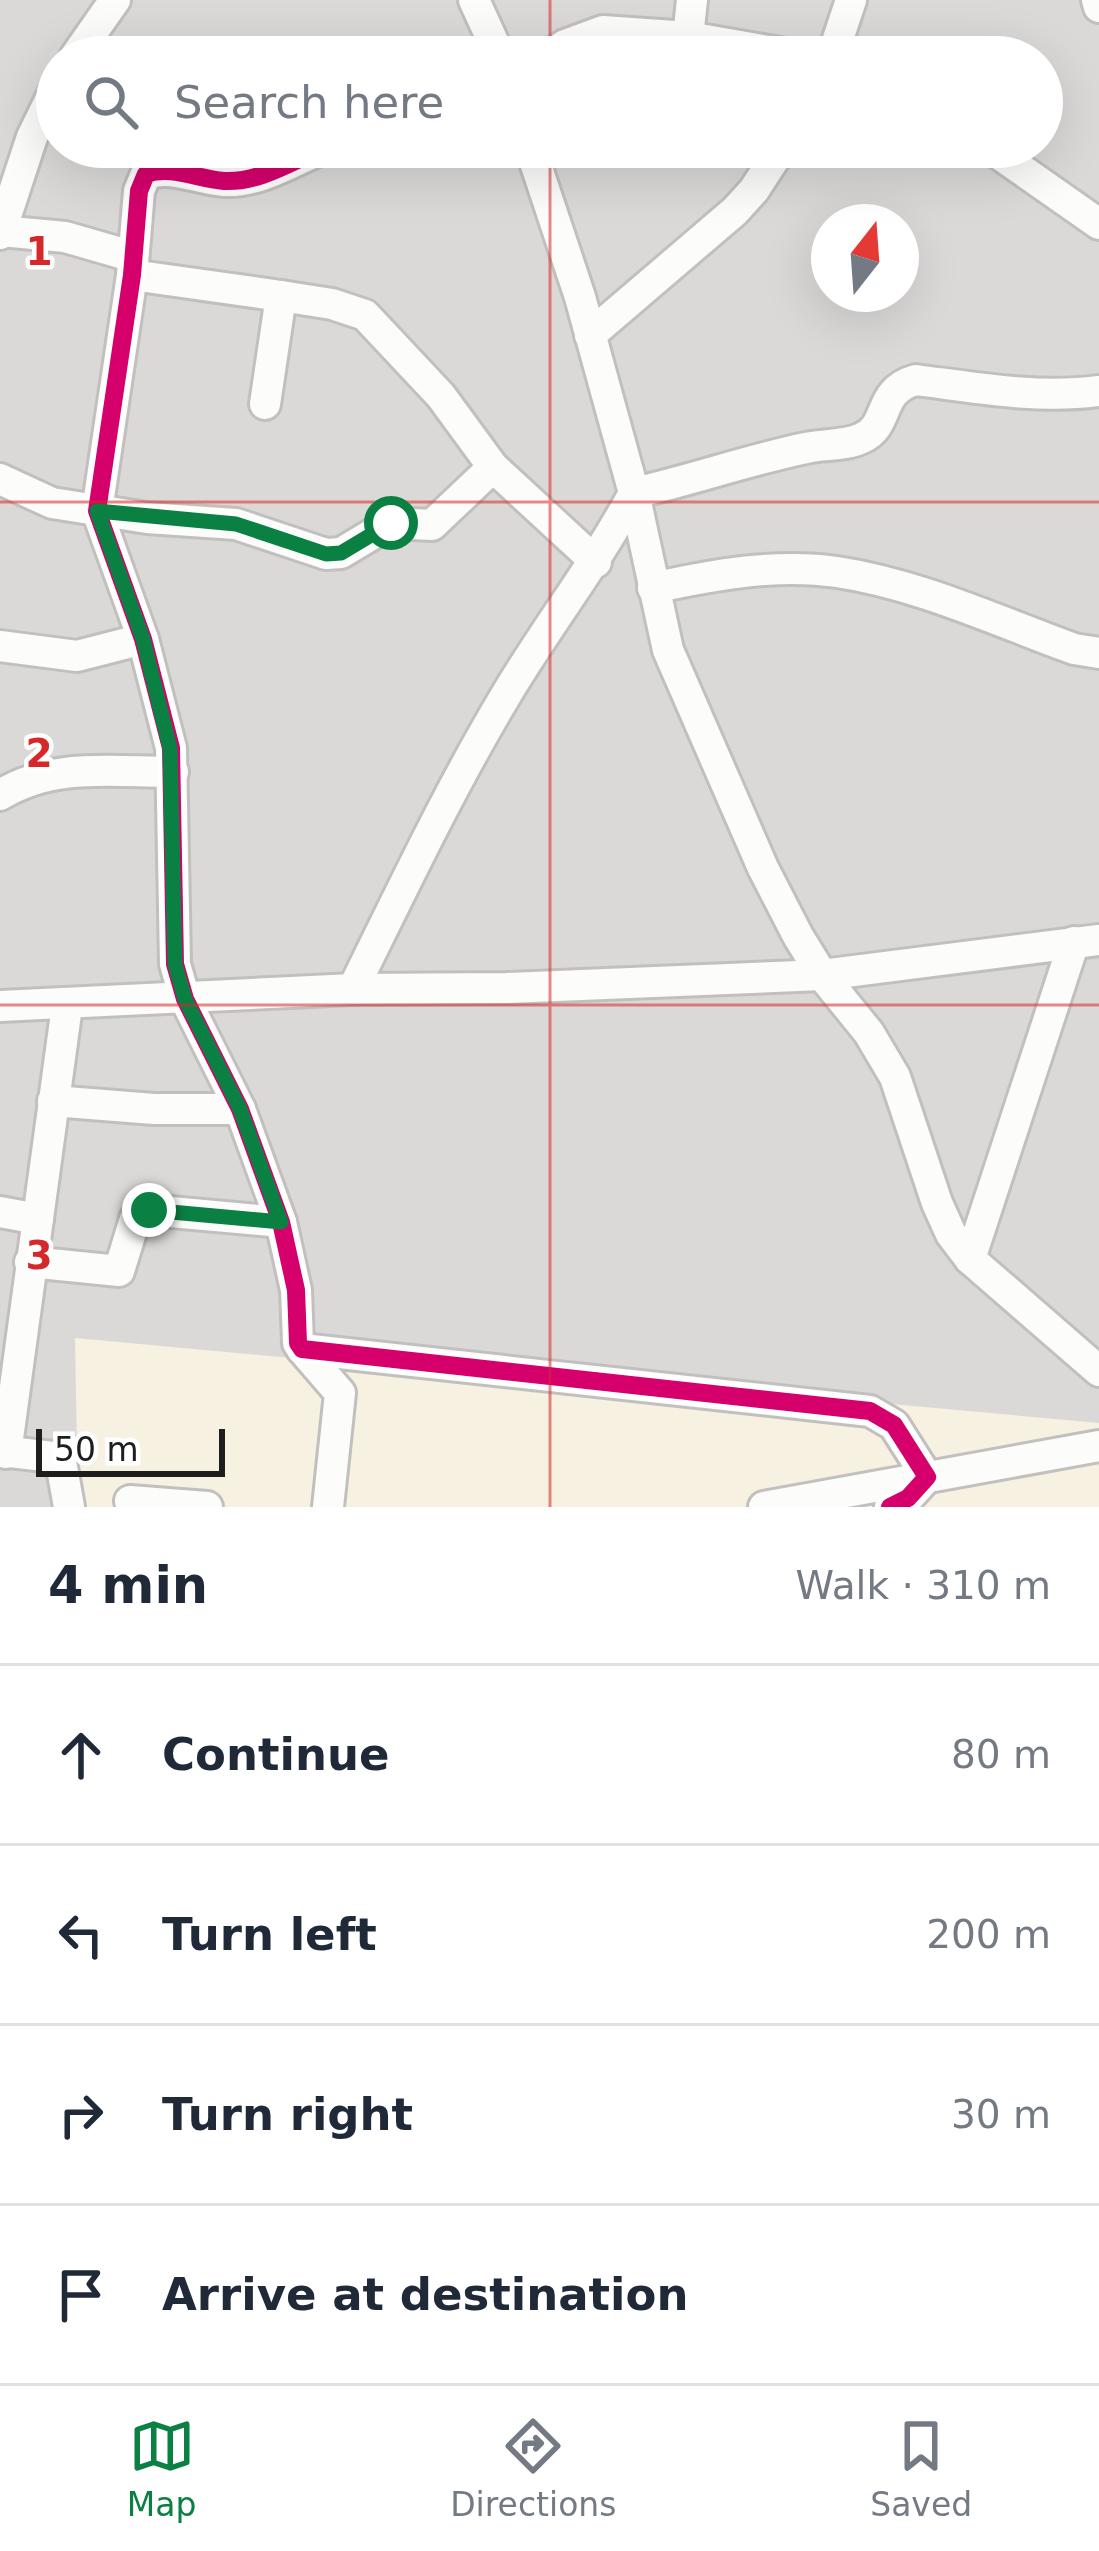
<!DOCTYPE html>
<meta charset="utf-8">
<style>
:root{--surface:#fff;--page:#f2f2f3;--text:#1f2937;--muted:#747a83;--line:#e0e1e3;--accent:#0b8043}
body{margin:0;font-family:"DejaVu Sans",sans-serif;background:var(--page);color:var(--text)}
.compass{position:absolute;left:811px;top:204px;width:108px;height:108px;border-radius:50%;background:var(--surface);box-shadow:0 12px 48px #0002;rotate:17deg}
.scale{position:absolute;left:36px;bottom:30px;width:189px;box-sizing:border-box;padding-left:12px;border:6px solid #1e1e1e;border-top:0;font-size:33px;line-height:42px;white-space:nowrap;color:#1e1e1e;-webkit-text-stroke:9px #fff;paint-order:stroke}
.stop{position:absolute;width:36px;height:36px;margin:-27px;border:9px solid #0b8043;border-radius:50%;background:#fff}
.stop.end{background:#0b8043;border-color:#fff;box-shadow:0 3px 12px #0008}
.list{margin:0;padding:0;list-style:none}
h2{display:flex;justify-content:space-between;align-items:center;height:156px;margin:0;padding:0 48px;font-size:51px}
h2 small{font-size:39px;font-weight:400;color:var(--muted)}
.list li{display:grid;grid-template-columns:78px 1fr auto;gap:36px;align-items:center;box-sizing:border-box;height:180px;padding:0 48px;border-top:3px solid var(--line)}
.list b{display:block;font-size:45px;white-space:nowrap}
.list em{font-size:39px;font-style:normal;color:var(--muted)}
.icon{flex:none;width:66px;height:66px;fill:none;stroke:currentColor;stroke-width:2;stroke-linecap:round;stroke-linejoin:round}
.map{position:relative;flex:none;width:1099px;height:1507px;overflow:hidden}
.search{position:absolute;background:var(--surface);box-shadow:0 12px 48px #0002;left:36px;right:36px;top:36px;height:132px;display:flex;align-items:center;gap:30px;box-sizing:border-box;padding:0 42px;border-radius:66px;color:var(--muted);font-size:45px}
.sheet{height:876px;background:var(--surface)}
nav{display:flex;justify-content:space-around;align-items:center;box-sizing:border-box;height:168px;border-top:3px solid var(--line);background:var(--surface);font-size:33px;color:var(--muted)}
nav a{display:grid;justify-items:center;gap:6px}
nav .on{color:var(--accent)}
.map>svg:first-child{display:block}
.residential{fill:#dbd9d8;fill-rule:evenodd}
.education{fill:#f6f1e1}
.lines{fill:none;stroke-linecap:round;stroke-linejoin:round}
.minor-casing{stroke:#c2c0bf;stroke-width:36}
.minor{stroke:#fcfcfb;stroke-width:30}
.cycleway-casing{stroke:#fff;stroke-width:26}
.cycleway{stroke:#d6006c;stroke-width:18}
.route{stroke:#0b8043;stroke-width:15}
.grid{fill:none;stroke:#d62828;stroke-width:3;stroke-opacity:0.55}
.grid-label{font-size:39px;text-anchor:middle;font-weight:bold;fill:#d62828;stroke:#fff;stroke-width:9;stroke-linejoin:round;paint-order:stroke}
</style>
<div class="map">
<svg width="1099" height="1507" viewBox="0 0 1099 1507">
<rect width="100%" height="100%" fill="#ece9e6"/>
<path class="residential" d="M0 0H1099V1507H0ZM57 57H1042V147H57ZM829 222H901V294H829Z"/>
<path class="education" d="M75 1338 314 1360 313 1351 1099 1423V1507H78Z"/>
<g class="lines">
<g class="minor-casing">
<g id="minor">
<path d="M474 0 500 57"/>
<path d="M1097 0 1099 7"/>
<path d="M688 37 692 0"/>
<path d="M75 57 115 0"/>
<path d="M547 57 565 45 603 31 688 37 803 57"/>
<path d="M832 57 851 0"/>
<path d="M326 147C294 160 260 183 224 181 197 179 172 165 146 174L139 191 132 275 97 511 143 639 171 748 175 964 185 999 240 1109 281 1222 296 1290 298 1343 302 1349 870 1411 894 1425 927 1477 908 1498 890 1507"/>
<path d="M989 147 1099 224"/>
<path d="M0 231 65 237 131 256"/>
<path d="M0 234 32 137 57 86"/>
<path d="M132 275 281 296 265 404"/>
<path d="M281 296 332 304 365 315 441 396 493 467 596 562"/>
<path d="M590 335 735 211 754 190 782 147"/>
<path d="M1099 391C1037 399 977 388 916 380 876 391 891 425 862 438 846 446 824 444 806 448 748 460 692 480 634 493L668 650 763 868 798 936 822 975 869 1033 895 1077 937 1203 951 1234 970 1259 1099 1371"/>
<path d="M0 479 52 503 147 518 236 524 326 554 341 553 391 523 432 525 493 467"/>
<path d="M653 588C712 575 777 563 837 572 918 584 997 621 1074 649L1099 653"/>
<path d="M0 646 77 656 143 639"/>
<path d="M0 795C54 762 112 772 173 772"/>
<path d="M353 989C402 890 449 790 506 695 547 626 596 564 634 493L580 297 530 147"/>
<path d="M0 1006 353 989 507 988 822 975 1099 940"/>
<path d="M53 1101 154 1109H240"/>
<path d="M0 1212 38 1219"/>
<path d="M970 1259 1074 942"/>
<path d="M30 1262 119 1271 135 1219 149 1210 281 1222"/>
<path d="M302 1349 340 1393 328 1507"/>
<path d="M0 1451 53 1457 61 1462 69 1507"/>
<path d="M6 1453 67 1006"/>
<path d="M130 1501 207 1507"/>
<path d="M764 1507 1099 1446"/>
</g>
</g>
<use href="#minor" class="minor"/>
<g class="cycleway-casing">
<path id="cycleway" d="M326 147C294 160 260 183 224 181 197 179 172 165 146 174L139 191 132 275 97 511 143 639 171 748 175 964 185 999 240 1109 281 1222 296 1290 298 1343 302 1349 870 1411 894 1425 927 1477 908 1498 890 1507"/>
</g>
<use href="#cycleway" class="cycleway"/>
</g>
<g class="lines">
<path class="route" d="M149 1210 281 1222 240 1109 185 999 175 964 170 748 143 639 97 511 236 524 326 554 341 553 391 523"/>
</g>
<path class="grid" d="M550 0V57M550 147V1507M0 502H1099M0 1005H1099"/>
<g class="grid-label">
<text x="39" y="265">1</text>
<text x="39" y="767">2</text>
<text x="39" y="1269">3</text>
</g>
</svg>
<svg class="compass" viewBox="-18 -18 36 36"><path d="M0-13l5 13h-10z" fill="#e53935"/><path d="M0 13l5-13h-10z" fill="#747a83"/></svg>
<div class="scale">50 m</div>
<div class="stop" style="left:391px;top:523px"></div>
<div class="stop end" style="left:149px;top:1210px"></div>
<div class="search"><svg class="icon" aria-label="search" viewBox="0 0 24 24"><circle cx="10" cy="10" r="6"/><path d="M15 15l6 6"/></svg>Search here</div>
</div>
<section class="sheet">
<h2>4 min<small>Walk · 310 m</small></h2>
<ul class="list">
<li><svg class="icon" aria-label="ahead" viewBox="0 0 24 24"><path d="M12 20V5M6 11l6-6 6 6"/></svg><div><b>Continue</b></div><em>80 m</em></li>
<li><svg class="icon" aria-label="left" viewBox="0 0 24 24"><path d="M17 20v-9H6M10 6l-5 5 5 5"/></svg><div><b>Turn left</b></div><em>200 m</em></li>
<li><svg class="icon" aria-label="right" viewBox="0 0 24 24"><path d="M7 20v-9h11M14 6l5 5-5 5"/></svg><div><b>Turn right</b></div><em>30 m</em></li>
<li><svg class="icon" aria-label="arrive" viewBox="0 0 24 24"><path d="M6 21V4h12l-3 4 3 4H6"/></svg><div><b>Arrive at destination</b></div></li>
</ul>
</section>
<nav>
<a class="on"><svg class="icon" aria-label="map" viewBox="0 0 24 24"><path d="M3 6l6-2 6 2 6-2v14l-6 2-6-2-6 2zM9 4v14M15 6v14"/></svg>Map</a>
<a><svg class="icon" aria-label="directions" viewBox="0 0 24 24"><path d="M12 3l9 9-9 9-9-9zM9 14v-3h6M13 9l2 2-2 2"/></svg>Directions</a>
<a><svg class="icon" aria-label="saved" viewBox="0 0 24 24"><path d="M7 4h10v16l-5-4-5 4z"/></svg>Saved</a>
</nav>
